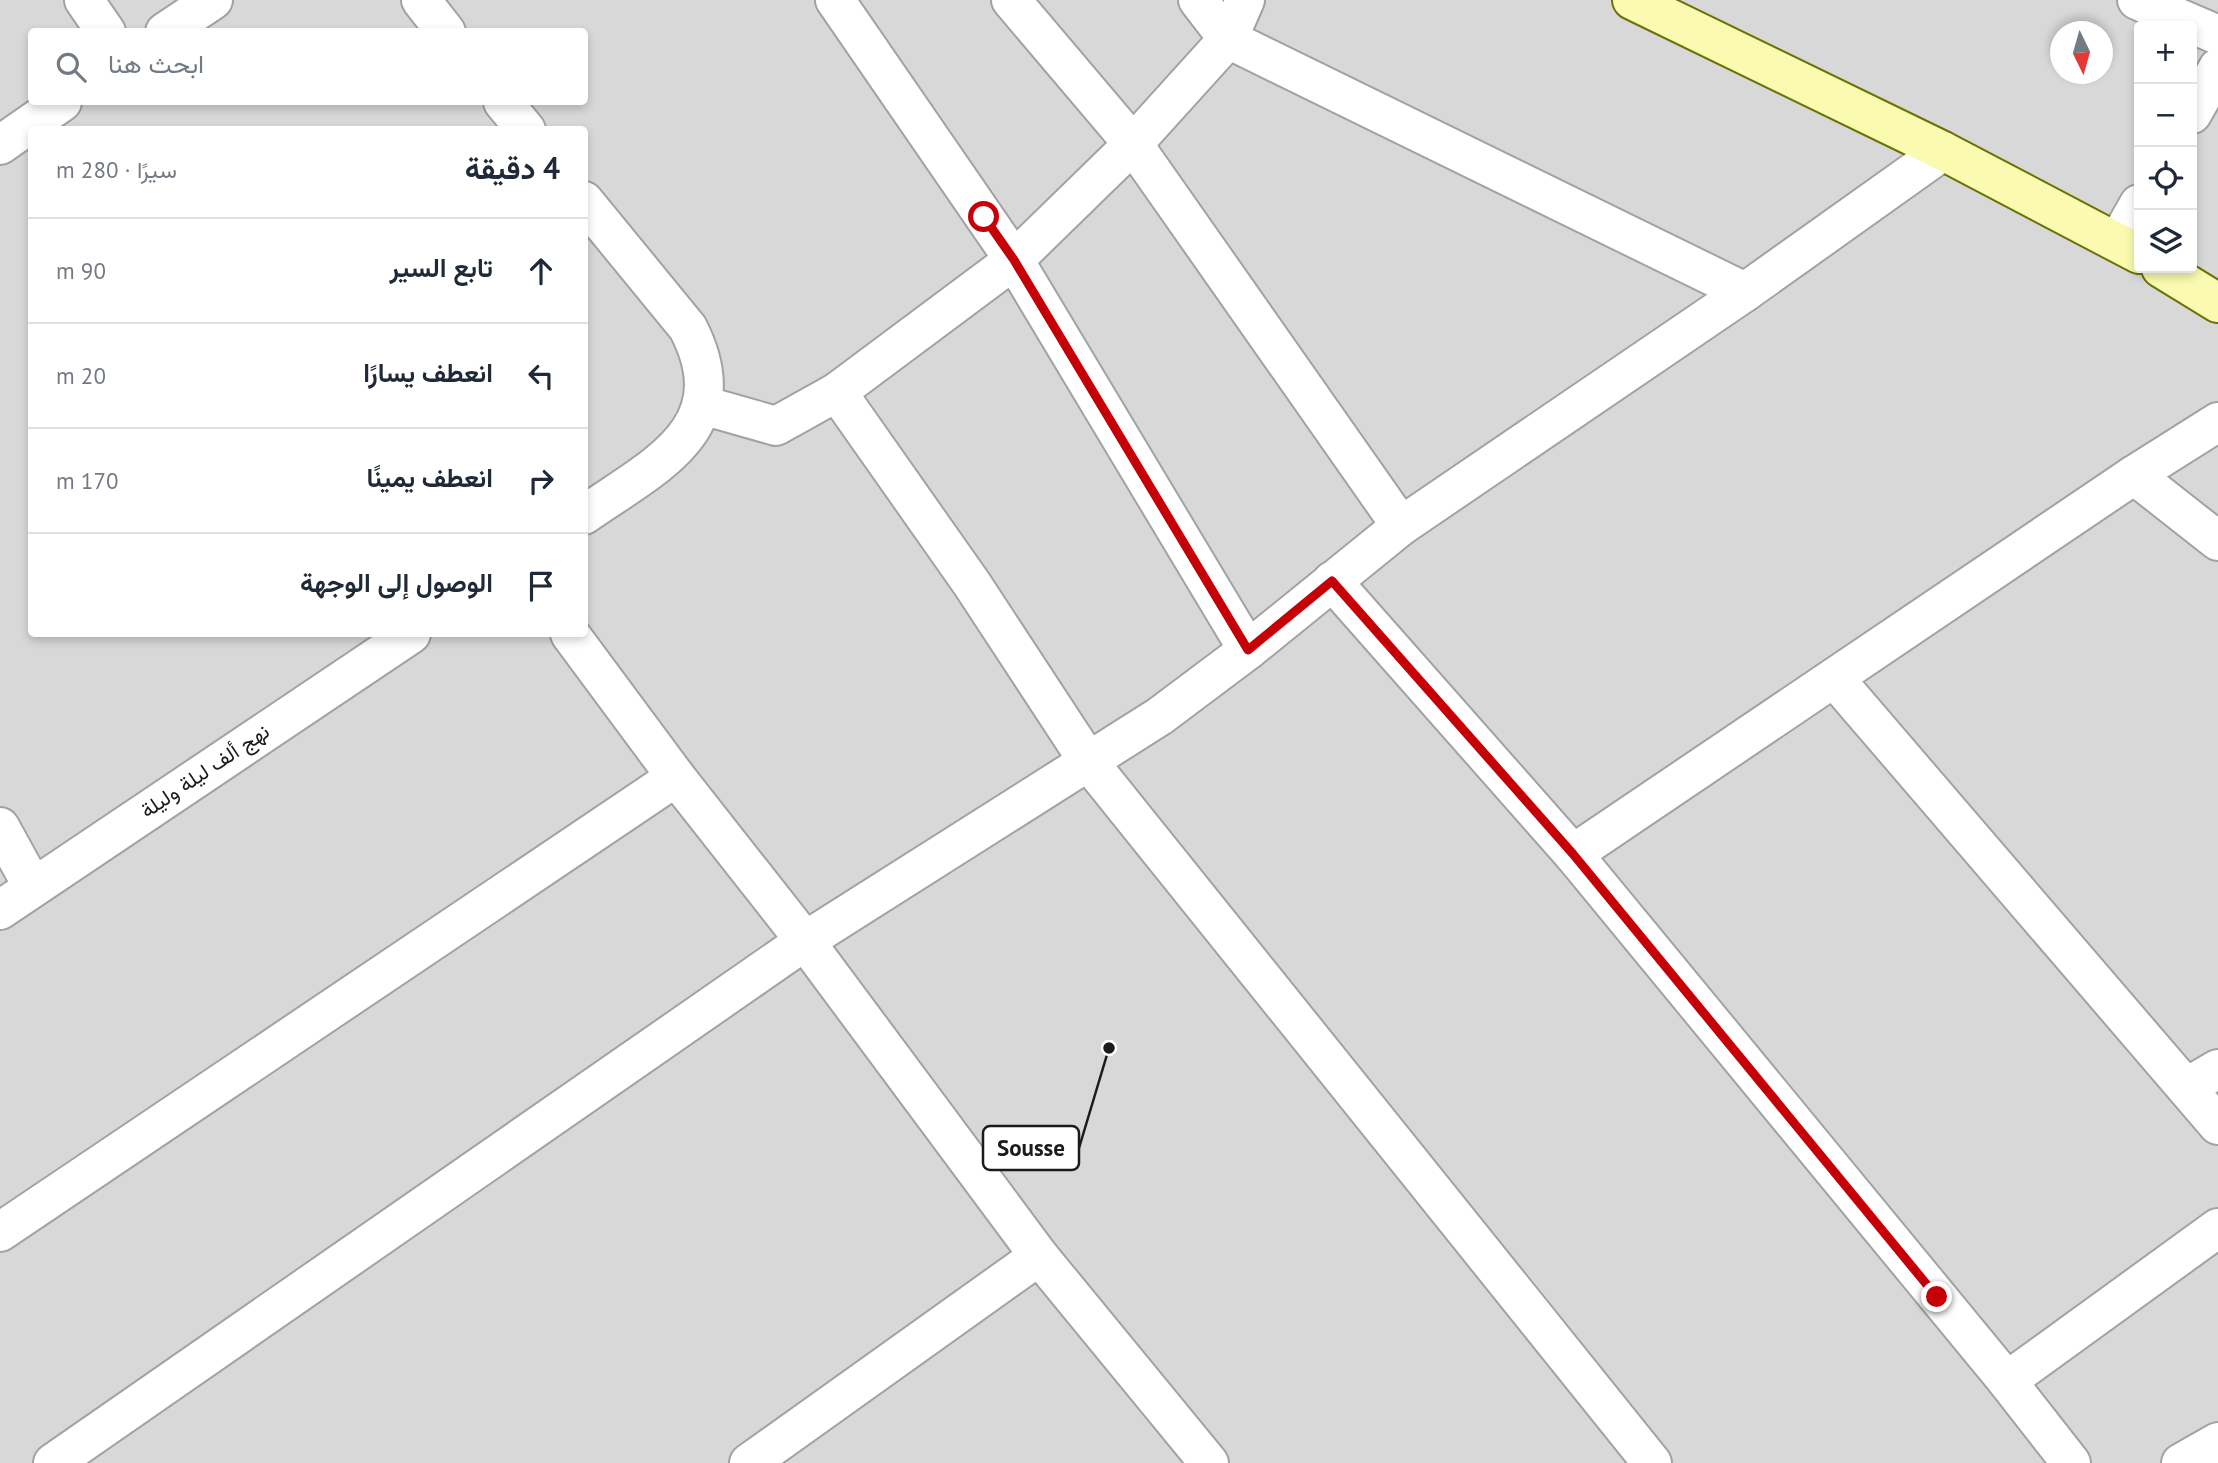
<!DOCTYPE html>
<html lang="ar">
<meta charset="utf-8">
<style>
:root{--surface:#fff;--page:#f6f6f7;--text:#1f2937;--muted:#747a83;--line:#e0e1e3}
body{margin:0;font-family:"PT Sans",Vazirmatn,sans-serif;background:var(--page);color:var(--text);direction:rtl}
.controls{position:absolute;right:21px;top:21px;display:grid;overflow:hidden;border-radius:7px;box-shadow:0 4px 10px #0003}
.controls button{width:63px;height:63px;display:grid;place-items:center;padding:0;border:0;border-bottom:2px solid var(--line);background:var(--surface);color:var(--text);font:35px sans-serif}
.compass{position:absolute;left:2050px;top:21px;width:63px;height:63px;border-radius:50%;background:var(--surface);box-shadow:0 4px 10px #0003;rotate:175deg}
.stop{position:absolute;width:21px;height:21px;margin:-16px;border:5px solid #c60007;border-radius:50%;background:#fff}
.stop.end{background:#c60007;border-color:#fff;box-shadow:0 2px 7px #0008}
.list{margin:0;padding:0;list-style:none}
h2{display:flex;justify-content:space-between;align-items:center;height:91px;margin:0;padding:0 28px;font-size:30px}
h2 small{font-size:23px;font-weight:400;color:var(--muted)}
.list li{display:grid;grid-template-columns:46px 1fr auto;gap:21px;align-items:center;box-sizing:border-box;height:105px;padding:0 28px;border-top:2px solid var(--line)}
.list b{display:block;font-size:26px;white-space:nowrap}
.list em{font-size:23px;font-style:normal;color:var(--muted)}
.icon{flex:none;width:38px;height:38px;fill:none;stroke:currentColor;stroke-width:2;stroke-linecap:round;stroke-linejoin:round}
.map{position:relative;flex:none;width:2218px;height:1463px;overflow:hidden;direction:ltr}
.search{position:absolute;background:var(--surface);box-shadow:0 4px 10px #0003;left:28px;top:28px;width:560px;height:77px;display:flex;align-items:center;gap:18px;box-sizing:border-box;padding:0 24px;border-radius:7px;color:var(--muted);font-size:26px}
.panel{position:absolute;background:var(--surface);box-shadow:0 4px 10px #0003;left:28px;top:126px;width:560px;height:511px;border-radius:7px;direction:rtl}
.map>svg:first-child{display:block}
.residential{fill:#d9d8d8;fill-rule:evenodd}
.lines{fill:none;stroke-linecap:round;stroke-linejoin:round}
.street-casing{stroke:#a2a2a2;stroke-width:42}
.secondary-casing{stroke:#6a7202;stroke-width:42}
.street{stroke:#fff;stroke-width:38}
.secondary{stroke:#fafbb0;stroke-width:38}
.route{stroke:#c60007;stroke-width:9}
.labels{text-anchor:middle;stroke-width:7;stroke-linejoin:round;paint-order:stroke}
.street-label{font-size:21px;fill:#1b1b1b;stroke:#fff}
.leader{fill:none;stroke:#1b1b1b;stroke-width:2.5}
.callout-dot{fill:#1b1b1b;stroke:#fff;stroke-width:2.5}
.callout{fill:#fff;stroke:#1b1b1b;stroke-width:2.5}
.callout-label{font-size:23px;text-anchor:middle;font-weight:bold;fill:#1b1b1b}
</style>
<div class="map">
<svg width="2218" height="1463" viewBox="0 0 2218 1463">
<rect width="100%" height="100%" fill="#ede8e0"/>
<path class="residential" d="M0 0H2218V1463H0ZM2139 26H2192V268H2139ZM32 32H584V102H32ZM2060 32H2102V74H2060ZM32 130H584V634H32Z"/>
<g class="lines">
<g class="street-casing">
<g id="street">
<path d="M84 0 106 32"/>
<path d="M421 0 446 32"/>
<path d="M835 0 1014 260 1248 650"/>
<path d="M1011 0 1133 144 1401 526"/>
<path d="M1245 0 1228 39 1745 292"/>
<path d="M2137 0 2218 35"/>
<path d="M165 32 213 0"/>
<path d="M503 102 526 130"/>
<path d="M2192 114 2218 68"/>
<path d="M0 145 62 102"/>
<path d="M584 201 688 328C740 429 654 466 584 515"/>
<path d="M2118 241 2139 204"/>
<path d="M837 392 972 584 1088 761 1652 1463"/>
<path d="M702 405 776 426 837 392 1014 260 1133 144 1228 39 1198 0"/>
<path d="M2134 475 2218 541"/>
<path d="M1332 581 1573 854 2007 1381 2071 1463"/>
<path d="M570 634 676 777 805 941 1039 1256 1209 1463"/>
<path d="M1835 679 2218 1125"/>
<path d="M0 827 33 887"/>
<path d="M1573 854 2134 475 2218 422"/>
<path d="M0 910 411 634"/>
<path d="M2187 1087 2218 1069"/>
<path d="M0 1232 676 777"/>
<path d="M2007 1381 2218 1228"/>
<path d="M53 1463 805 941 1160 716 1248 650 1401 526 1745 292 1943 151"/>
<path d="M749 1463 1039 1256"/>
<path d="M2181 1463 2218 1442"/>
</g>
</g>
<g class="secondary-casing">
<g id="secondary">
<path d="M1632 0 1943 151 2139 254"/>
<path d="M2161 268 2218 303"/>
</g>
</g>
<use href="#street" class="street"/>
<use href="#secondary" class="secondary"/>
</g>
<g class="lines">
<path class="route" d="M984 217 1014 260 1248 650 1332 581 1573 854 1937 1297"/>
</g>
<g class="labels">
<g class="street-label">
<text transform="translate(205 771) rotate(-34)" y="7">نهج ألف ليلة وليلة</text>
</g>
</g>
<path class="leader" d="M1109 1048L1079 1148"/>
<circle class="callout-dot" cx="1109" cy="1048" r="7"/>
<rect class="callout" x="983" y="1126" width="96" height="44" rx="7"/>
<g class="callout-label">
<text x="1031" y="1156">Sousse</text>
</g>
</svg>
<div class="controls">
<button>+</button>
<button>−</button>
<button><svg class="icon" aria-label="locate" viewBox="0 0 24 24"><circle cx="12" cy="12" r="6"/><path d="M12 2v4M12 18v4M2 12h4M18 12h4"/></svg></button>
<button><svg class="icon" aria-label="layers" viewBox="0 0 24 24"><path d="M12 4l9 5-9 5-9-5zM3 14l9 5 9-5"/></svg></button>
</div>
<svg class="compass" viewBox="-18 -18 36 36"><path d="M0-13l5 13h-10z" fill="#e53935"/><path d="M0 13l5-13h-10z" fill="#747a83"/></svg>
<div class="stop" style="left:984px;top:217px"></div>
<div class="stop end" style="left:1937px;top:1297px"></div>
<div class="search"><svg class="icon" aria-label="search" viewBox="0 0 24 24"><circle cx="10" cy="10" r="6"/><path d="M15 15l6 6"/></svg>ابحث هنا</div>
<section class="panel">
<h2>4 دقيقة<small>سيرًا · 280 m</small></h2>
<ul class="list">
<li><svg class="icon" aria-label="ahead" viewBox="0 0 24 24"><path d="M12 20V5M6 11l6-6 6 6"/></svg><div><b>تابع السير</b></div><em>90 m</em></li>
<li><svg class="icon" aria-label="left" viewBox="0 0 24 24"><path d="M17 20v-9H6M10 6l-5 5 5 5"/></svg><div><b>انعطف يسارًا</b></div><em>20 m</em></li>
<li><svg class="icon" aria-label="right" viewBox="0 0 24 24"><path d="M7 20v-9h11M14 6l5 5-5 5"/></svg><div><b>انعطف يمينًا</b></div><em>170 m</em></li>
<li><svg class="icon" aria-label="arrive" viewBox="0 0 24 24"><path d="M6 21V4h12l-3 4 3 4H6"/></svg><div><b>الوصول إلى الوجهة</b></div></li>
</ul>
</section>
</div>
